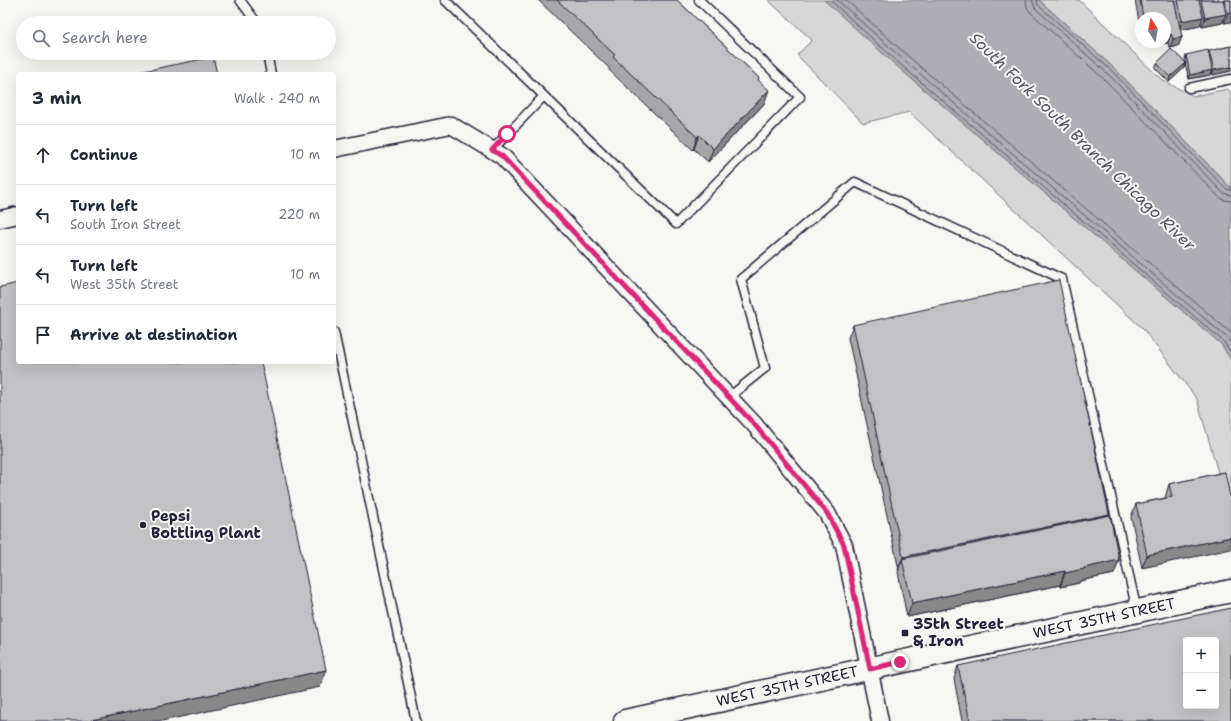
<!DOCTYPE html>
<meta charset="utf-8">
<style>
:root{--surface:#fff;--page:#f6f6f7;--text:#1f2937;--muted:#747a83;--line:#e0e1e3}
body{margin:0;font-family:"Shantell Sans",sans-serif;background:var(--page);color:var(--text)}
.controls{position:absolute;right:12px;bottom:12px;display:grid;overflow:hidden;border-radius:4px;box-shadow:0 4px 16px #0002}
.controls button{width:36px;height:36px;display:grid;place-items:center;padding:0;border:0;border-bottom:1px solid var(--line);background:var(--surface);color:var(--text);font:20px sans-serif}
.compass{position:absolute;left:1135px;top:12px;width:36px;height:36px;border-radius:50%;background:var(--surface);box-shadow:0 4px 16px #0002;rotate:349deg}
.stop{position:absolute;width:12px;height:12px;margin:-9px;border:3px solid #db2777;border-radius:50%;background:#fff}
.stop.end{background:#db2777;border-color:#fff;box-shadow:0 1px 4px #0008}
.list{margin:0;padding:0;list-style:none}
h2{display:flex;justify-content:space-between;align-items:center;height:52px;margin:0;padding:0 16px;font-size:17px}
h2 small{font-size:13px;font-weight:400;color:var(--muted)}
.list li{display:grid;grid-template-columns:26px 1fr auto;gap:12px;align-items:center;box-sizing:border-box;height:60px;padding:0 16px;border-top:1px solid var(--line)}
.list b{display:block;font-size:15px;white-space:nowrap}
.list p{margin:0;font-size:13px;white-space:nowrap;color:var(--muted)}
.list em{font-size:13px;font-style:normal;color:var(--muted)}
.icon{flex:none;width:22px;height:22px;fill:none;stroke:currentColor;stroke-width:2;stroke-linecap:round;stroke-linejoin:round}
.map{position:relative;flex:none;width:1231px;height:721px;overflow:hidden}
.search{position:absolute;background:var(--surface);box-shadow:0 4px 16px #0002;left:16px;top:16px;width:320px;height:44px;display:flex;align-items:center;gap:10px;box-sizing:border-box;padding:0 14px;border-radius:22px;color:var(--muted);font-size:15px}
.panel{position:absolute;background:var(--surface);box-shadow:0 4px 16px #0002;left:16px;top:72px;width:320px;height:292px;border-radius:4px}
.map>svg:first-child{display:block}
.green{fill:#d7d7d7;stroke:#7c7c89}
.water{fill:#adadb3;stroke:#757583}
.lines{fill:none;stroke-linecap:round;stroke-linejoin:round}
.shore{stroke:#5a5a6b;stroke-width:1}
.lane-casing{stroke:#22223b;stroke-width:11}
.street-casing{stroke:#22223b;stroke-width:19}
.secondary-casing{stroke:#22223b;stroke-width:25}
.lane{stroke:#f6f6f2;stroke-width:8}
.street{stroke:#f6f6f2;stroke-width:16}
.secondary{stroke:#f6f6f2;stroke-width:22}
.wall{fill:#a7a7a9;stroke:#22223b}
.shaded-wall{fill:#888889;stroke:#22223b}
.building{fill:#c2c2c4;stroke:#22223b;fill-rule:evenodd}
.route{stroke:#db2777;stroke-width:5}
.poi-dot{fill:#22223b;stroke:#f6f6f2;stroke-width:1.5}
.labels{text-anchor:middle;stroke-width:4;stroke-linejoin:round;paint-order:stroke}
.poi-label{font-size:15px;font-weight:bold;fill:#22223b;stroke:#f6f6f2;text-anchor:start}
.street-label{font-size:15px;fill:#22223b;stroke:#f6f6f2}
.water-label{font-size:16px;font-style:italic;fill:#535365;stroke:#f6f6f2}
</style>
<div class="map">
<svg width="1231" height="721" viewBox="0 0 1231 721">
<rect width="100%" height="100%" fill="#f6f6f2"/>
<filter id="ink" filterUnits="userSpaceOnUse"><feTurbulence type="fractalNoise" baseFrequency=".025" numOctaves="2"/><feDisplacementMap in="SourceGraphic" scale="8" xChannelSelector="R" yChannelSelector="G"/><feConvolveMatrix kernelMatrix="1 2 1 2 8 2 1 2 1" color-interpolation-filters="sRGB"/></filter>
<g filter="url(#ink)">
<g class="green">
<path d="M768 0H824L899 68 1221 344 1231 360V532L1221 483 1197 399 1143 329 909 112 863 123 797 55 812 40Z"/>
<path d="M1039 0H1079L1162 80 1193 96 1228 89 1231 94V188L1115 69Z"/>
</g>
<path class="water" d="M824 0H1039L1115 69 1231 188V360L1221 344 899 68Z"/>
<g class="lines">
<g class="shore">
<path d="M830 0 901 65 1223 341 1231 353"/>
<path d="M837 0 905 61 1226 337 1231 343"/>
<path d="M846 0 909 57 1231 333"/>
<path d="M1026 0 1027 7 1030 12 1105 80 1219 197 1224 200 1231 201"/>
<path d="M1032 0 1035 8 1109 75 1223 193 1231 195"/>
<path d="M1037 0 1038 5 1113 72 1226 189 1231 190"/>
</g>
<g class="lane-casing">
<g id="lane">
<path d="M240 0 257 23"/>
<path d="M445 0 676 224 800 97 699 0"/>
<path d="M267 53 271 74"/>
<path d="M1189 88 1231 79"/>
<path d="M492 150 543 97"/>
<path d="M334 332 416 721"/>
<path d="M729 397 765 368 741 279 855 182 1062 279 1137 611"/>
</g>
</g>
<g class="street-casing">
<g id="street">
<path d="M334 149 451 125 502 156 754 424 827 513 844 545 880 721"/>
<path d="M0 219 18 215"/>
</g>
</g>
<g class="secondary-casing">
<g id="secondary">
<path id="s1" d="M625 721 1231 591"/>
</g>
</g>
<use href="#lane" class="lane"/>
<use href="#street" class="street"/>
<use href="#secondary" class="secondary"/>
</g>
<g class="wall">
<path d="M538 0H677L759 78 758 80 764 104 708 162 694 149 693 150 609 70V68Z"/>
<path d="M1135 0H1231V22L1224 23V19L1222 23 1202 27 1201 23 1200 26 1180 30 1182 37 1178 46 1170 48 1168 43 1151 45V44L1146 45 1145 42H1165V18H1141V26H1140Z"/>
<path d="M1231 46V71L1212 75 1211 71 1210 75 1189 79 1185 64 1184 68 1169 82 1155 68 1157 63H1185V59L1186 55 1208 54 1209 51Z"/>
<path d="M853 325 1109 515 1119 560 1114 574 1080 581 1079 583 1060 587V585L907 617 898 572 899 570 848 338Z"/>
<path d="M1225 472 1142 568 1131 517 1136 504 1165 498 1169 484Z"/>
<path d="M958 666 1231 721H962L954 679Z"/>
</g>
<g class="shaded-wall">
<path d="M1231 13V22L1224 23 1228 14Z"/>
<path d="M1226 14 1222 23 1202 27 1205 18Z"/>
<path d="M1203 17 1200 26 1179 30 1182 21Z"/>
<path d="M1171 34 1168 43 1151 45 1153 42H1165V35Z"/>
<path d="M1182 37 1178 46 1170 48 1173 39Z"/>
<path d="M1147 42H1152L1151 44 1146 45Z"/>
<path d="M1186 63 1184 68 1169 82 1170 77Z"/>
<path d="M1231 67V71L1212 75 1214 70Z"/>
<path d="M1212 70 1210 75 1189 79 1190 75Z"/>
<path d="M769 90 764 104 708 162 713 149Z"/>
<path d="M699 135 694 149 693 150 697 137Z"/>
<path d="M1109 514 1104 527 902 559 898 570 903 557Z"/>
<path d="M1231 537V549L1142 568 1147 555Z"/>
<path d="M1119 560 1114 574 1080 581 1079 583 1060 587 1065 573 1084 568Z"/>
<path d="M1065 571 1060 585 907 617 912 603Z"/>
<path d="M326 670 320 687 162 721H87Z"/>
</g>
<g class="building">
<path d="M557 0H677L759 78 758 80 769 90 713 149 699 135 697 137 613 57 615 55Z"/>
<path d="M1140 0H1174L1182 37 1173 39 1171 34 1165 35V18H1146L1145 17H1143Z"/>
<path d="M1178 0H1199L1203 17 1182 21Z"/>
<path d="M1201 0H1223L1226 14 1205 18Z"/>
<path d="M1225 0H1231V13L1228 14Z"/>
<path d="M1231 46V67L1214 70 1209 51Z"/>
<path d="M1171 49 1186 63 1170 77 1157 63Z"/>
<path d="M1208 50 1212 70 1190 75 1186 55Z"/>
<path d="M213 57 217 74H129Z"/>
<path d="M1059 280 1109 514 903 557 853 325Z"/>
<path d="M18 283V362H261L326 670 87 721H0V287Z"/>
<path d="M1225 472 1231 502V537L1147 555 1136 504 1172 497 1169 484Z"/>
<path d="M1110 515 1119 560 1084 568V569L1065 573V571L912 603 902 559Z"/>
<path d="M1231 608V721H970L958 666ZM1186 640H1216V706H1186Z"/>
</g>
</g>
<g class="lines" filter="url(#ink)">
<path class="route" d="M507 134 492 150 502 156 754 424 827 513 844 545 870 669 900 662"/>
</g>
<g class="poi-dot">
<circle cx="143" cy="525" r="4"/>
<rect x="901" y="629" width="8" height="8" rx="2"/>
</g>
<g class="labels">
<g class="poi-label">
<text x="151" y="521">Pepsi<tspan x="151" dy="17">Bottling Plant</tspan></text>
<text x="913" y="629">35th Street<tspan x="913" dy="17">&amp; Iron</tspan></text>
</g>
<g class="street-label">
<text dy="5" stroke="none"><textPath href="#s1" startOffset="490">WEST 35TH STREET</textPath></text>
<text dy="5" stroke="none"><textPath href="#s1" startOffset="166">WEST 35TH STREET</textPath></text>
</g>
<g class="water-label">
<text transform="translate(1083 141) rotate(44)" y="6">South Fork South Branch Chicago River</text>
</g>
</g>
</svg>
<div class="controls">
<button>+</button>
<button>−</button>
</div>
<svg class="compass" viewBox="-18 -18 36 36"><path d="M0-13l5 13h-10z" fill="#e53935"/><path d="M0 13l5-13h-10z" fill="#747a83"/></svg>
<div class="stop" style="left:507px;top:134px"></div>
<div class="stop end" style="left:900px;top:662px"></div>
<div class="search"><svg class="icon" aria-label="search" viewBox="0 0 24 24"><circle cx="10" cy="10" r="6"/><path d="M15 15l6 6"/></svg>Search here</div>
<section class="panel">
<h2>3 min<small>Walk · 240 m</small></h2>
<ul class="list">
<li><svg class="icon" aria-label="ahead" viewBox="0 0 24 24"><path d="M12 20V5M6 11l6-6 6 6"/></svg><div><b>Continue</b></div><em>10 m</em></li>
<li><svg class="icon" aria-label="left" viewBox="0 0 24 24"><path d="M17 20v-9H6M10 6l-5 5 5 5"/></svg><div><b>Turn left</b><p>South Iron Street</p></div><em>220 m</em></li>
<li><svg class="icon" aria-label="left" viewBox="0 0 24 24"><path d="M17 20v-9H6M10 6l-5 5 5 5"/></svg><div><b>Turn left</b><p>West 35th Street</p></div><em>10 m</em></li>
<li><svg class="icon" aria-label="arrive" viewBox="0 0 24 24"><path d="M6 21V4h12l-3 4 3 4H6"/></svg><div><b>Arrive at destination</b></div></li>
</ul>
</section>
</div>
